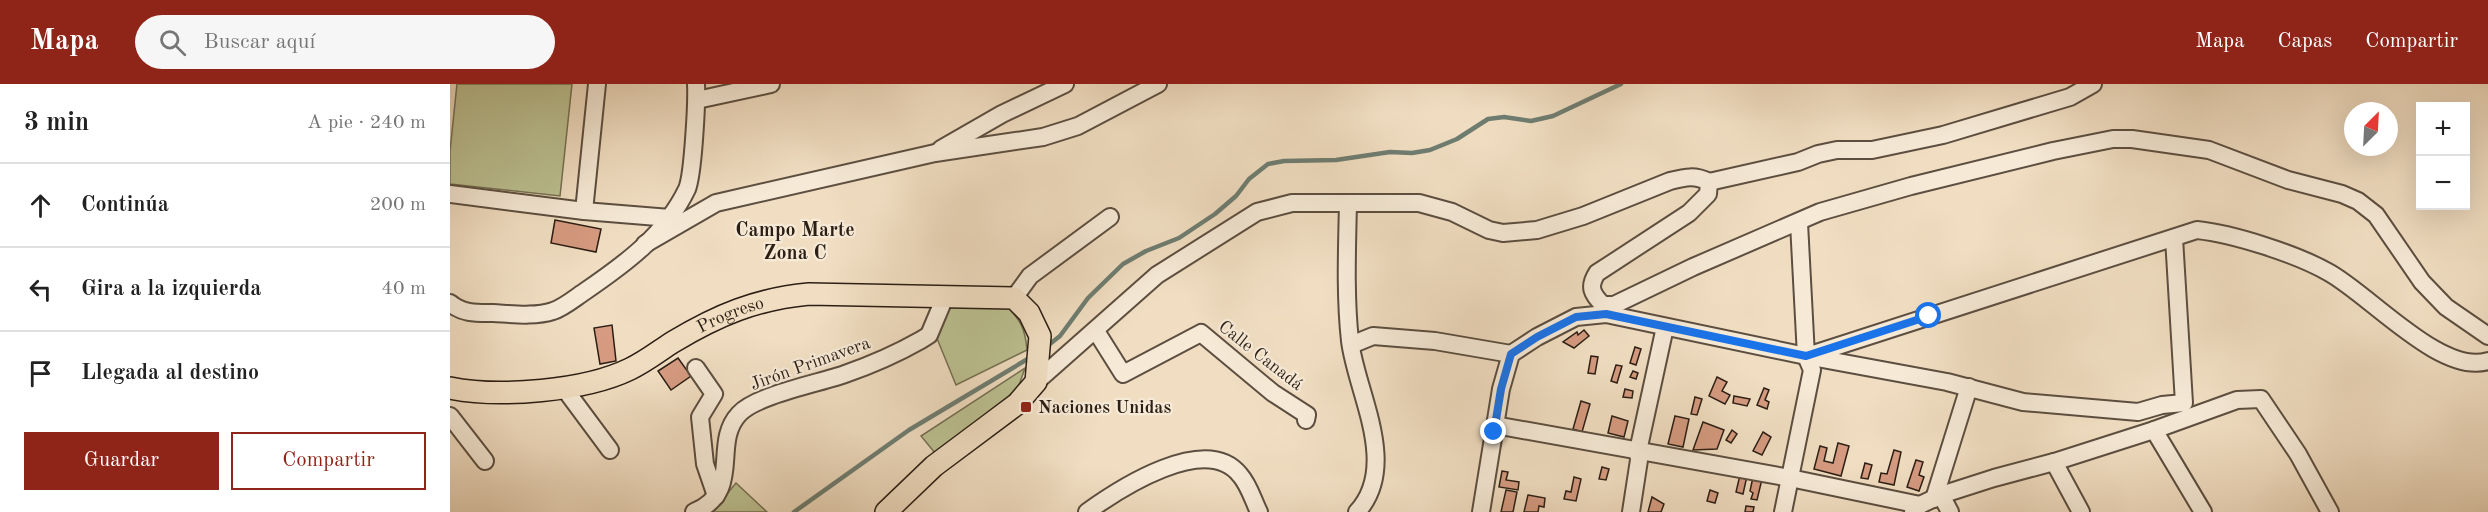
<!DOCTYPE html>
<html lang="es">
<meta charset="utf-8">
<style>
:root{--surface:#fff;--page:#f6f6f6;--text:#222;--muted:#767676;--line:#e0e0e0;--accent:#8f2418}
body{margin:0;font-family:"Old Standard TT",serif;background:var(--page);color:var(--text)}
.controls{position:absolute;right:18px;top:18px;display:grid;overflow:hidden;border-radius:0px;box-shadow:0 6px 24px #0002}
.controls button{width:54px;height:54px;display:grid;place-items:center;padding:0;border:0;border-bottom:2px solid var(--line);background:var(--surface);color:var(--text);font:30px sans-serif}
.compass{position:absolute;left:1894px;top:18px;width:54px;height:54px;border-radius:50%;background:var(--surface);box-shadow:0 6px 24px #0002;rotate:24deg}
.stop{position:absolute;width:18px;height:18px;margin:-14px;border:4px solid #1a73e8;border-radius:50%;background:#fff}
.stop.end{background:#1a73e8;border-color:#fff;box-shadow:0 2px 6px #0008}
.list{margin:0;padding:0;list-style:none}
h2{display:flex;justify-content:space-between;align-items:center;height:78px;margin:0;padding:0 24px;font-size:26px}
h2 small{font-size:20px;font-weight:400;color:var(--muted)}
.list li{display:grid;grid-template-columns:39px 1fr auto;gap:18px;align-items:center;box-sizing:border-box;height:84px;padding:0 24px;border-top:2px solid var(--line)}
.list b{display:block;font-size:22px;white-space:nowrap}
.list em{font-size:20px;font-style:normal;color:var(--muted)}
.actions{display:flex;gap:12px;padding:18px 24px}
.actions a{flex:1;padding:14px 0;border:2px solid var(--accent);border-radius:0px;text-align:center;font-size:21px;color:var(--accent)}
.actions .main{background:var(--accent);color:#fff}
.icon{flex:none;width:33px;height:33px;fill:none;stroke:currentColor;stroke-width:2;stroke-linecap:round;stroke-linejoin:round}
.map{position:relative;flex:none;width:2038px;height:428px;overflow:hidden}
header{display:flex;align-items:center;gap:36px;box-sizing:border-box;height:84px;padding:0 30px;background:var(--accent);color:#fff}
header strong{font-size:28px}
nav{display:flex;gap:33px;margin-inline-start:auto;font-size:21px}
.search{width:420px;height:54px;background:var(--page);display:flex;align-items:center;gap:15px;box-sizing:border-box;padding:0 21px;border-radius:33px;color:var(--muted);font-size:22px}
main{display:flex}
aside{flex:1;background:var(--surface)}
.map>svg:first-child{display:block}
.green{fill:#bcc192;stroke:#747053;stroke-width:1.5}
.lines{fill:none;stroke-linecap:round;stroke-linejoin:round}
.stream{stroke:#6e7d71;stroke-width:4.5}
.building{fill:#d69b81;stroke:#2b1e14;stroke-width:1.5}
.minor-casing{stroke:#5c4e40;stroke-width:20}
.major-casing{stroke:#2b1e14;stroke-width:24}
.minor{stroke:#f6ead7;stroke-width:16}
.major{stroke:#f1dec2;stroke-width:21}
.route{stroke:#1a73e8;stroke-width:8}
.poi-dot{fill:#8f2418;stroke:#f6ead7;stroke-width:2}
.labels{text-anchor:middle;stroke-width:4.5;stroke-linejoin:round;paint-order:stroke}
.street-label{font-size:18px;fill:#2b1e14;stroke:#f6ead7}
.poi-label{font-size:18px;font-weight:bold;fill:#2b1e14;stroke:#f6ead7;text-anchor:start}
.neighbourhood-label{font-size:20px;font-weight:bold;fill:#2b1e14;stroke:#f6ead7}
</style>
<header>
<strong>Mapa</strong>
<div class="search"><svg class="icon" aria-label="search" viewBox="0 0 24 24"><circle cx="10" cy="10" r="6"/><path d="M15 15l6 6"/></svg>Buscar aquí</div>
<nav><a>Mapa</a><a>Capas</a><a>Compartir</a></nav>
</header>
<main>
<aside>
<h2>3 min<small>A pie · 240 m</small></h2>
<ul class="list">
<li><svg class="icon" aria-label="ahead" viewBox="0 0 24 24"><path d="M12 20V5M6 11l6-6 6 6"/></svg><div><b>Continúa</b></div><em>200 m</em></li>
<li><svg class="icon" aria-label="left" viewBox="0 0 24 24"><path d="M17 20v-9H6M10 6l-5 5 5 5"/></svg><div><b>Gira a la izquierda</b></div><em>40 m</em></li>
<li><svg class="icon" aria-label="arrive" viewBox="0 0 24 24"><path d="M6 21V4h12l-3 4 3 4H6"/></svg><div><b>Llegada al destino</b></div></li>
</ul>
<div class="actions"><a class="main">Guardar</a><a>Compartir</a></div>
</aside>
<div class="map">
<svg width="2038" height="428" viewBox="0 0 2038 428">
<rect width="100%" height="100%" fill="#f1dec2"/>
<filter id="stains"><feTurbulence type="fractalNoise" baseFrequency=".00333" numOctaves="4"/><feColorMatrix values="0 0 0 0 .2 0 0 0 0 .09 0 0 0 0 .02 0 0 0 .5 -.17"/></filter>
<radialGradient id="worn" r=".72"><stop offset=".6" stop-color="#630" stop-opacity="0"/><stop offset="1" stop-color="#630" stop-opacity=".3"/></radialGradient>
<g class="green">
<path d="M7 0H122L110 112 0 100V67Z"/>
<path d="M555 219C570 237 575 242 577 266L506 301 486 252 498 221Z"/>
<path d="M575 284 569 301 561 310 485 369 471 352Z"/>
<path d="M286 399 317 428H262Z"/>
</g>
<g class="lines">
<g class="stream">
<path d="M596 263 610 252 638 214 673 180 696 167 729 154 765 130 786 112 799 95 818 80 834 77 886 76 940 68 962 69 980 66 1007 55 1038 35 1054 33 1081 37 1103 32 1171 0"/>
<path d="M344 428 459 346 581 273"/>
</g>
</g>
<g class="building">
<path d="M105 136 151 145 146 168 101 159Z"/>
<path d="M162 241 166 277 150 280 144 244Z"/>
<path d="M1134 246 1139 252 1124 264 1113 258 1127 248 1128 251Z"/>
<path d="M1185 263 1191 265 1186 281 1180 279Z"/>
<path d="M1141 272 1148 273 1145 290 1138 289Z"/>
<path d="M228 274 241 292 221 306 208 287Z"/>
<path d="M1166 281 1172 282 1167 299 1161 297Z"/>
<path d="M1183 287 1188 289 1186 295 1180 293Z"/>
<path d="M1267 293 1277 298 1272 307 1280 311 1275 320 1259 312Z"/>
<path d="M1314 304 1319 306 1315 316 1319 318 1317 325 1307 321Z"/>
<path d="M1175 305 1183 307 1182 314 1173 313Z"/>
<path d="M1284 312 1300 315 1297 322 1283 319Z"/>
<path d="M1245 313 1252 315 1247 331 1241 330Z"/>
<path d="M1131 317 1140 320 1132 348 1123 345Z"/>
<path d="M1162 332 1178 337 1174 353 1158 349Z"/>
<path d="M1225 332 1239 335 1233 363 1218 360Z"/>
<path d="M1253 338 1274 346 1267 365 1243 366Z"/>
<path d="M1282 346 1287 350 1281 359 1276 356Z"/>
<path d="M1313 348 1321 353 1312 371 1303 367Z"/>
<path d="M1388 359 1399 362 1391 392 1364 385 1370 362 1377 364 1374 377 1383 379Z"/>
<path d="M1444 366 1451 368 1444 401 1429 398 1431 389 1437 390Z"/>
<path d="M1466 376 1473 378 1469 391 1474 393 1469 407 1457 403Z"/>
<path d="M1415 379 1422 381 1418 395 1411 394Z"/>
<path d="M1152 383 1159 385 1156 396 1149 395Z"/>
<path d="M1052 387 1058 388 1056 396 1069 398 1068 406 1049 403Z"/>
<path d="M1290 391 1297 392 1293 410 1286 408Z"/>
<path d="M1124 393 1131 395 1126 417 1114 415 1116 407 1121 408Z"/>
<path d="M1303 393 1312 395 1307 416 1301 415 1303 409 1300 407Z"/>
<path d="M1056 406 1067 408 1063 428H1051Z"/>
<path d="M1260 406 1268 409 1265 419 1257 417Z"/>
<path d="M1078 411 1095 414 1094 423 1089 422 1088 428H1074Z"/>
<path d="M1202 413 1214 420 1211 428H1198Z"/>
<path d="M1296 422 1304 423 1303 428H1295Z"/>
</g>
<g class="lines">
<g class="minor-casing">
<g id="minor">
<path d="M247 16 321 0"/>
<path d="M491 65 552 30 615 0"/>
<path d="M1259 98 1348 78 1368 70 1387 66H1422L1493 51 1620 13 1643 0"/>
<path d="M0 110 134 127 220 134"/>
<path d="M898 119C897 165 895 211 900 257 906 308 950 381 907 428"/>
<path d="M134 127 147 0"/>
<path d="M195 160 266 119 485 69 593 53 628 42 708 0"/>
<path d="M564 214 580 192 660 133"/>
<path d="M0 219C13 230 27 229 43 229 62 230 85 233 103 227 113 224 125 214 134 208 175 180 215 151 237 105 243 91 247 18 246 0"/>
<path d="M646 247 673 290 751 249 823 309 857 331 856 336"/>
<path d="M901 261 923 252 985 257 1061 270"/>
<path d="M1360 271 1747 146C1784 150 1846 170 1878 188 1919 210 1991 292 2038 277"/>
<path d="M246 284 264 310 250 333 255 380 266 412"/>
<path d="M586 298 707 191 807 128 842 119H969L1002 128 1039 146 1053 149 1087 146 1133 132 1220 97C1236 93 1245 91 1259 98L1258 110 1239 129 1147 189C1138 203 1142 210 1153 221H1164L1243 183 1370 128 1461 102 1603 67 1663 55H1682L1759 66 1838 96 1892 110 1908 117 1926 131 1972 198 1996 223 2038 252"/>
<path d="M114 304 160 366"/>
<path d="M0 332 35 377"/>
<path d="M1045 341 1340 394 1470 421"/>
<path d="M1704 346 1753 428"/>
<path d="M1604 378 1631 428"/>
<path d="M1491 411 1500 428"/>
<path d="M1484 415 1519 303"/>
<path d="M244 428C294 407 261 360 289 330 306 311 370 299 395 290 421 281 448 269 471 256L479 251 495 213"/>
<path d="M637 428C669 405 756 348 790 391 799 401 803 416 809 428"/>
<path d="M1031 428 1051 305 1061 270 1087 253 1126 233 1156 230 1356 272 1497 298 1573 318 1688 328 1712 321 1734 319 1724 154"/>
<path d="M1181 428 1189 376 1188 367 1215 243"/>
<path d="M1333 428 1362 286 1356 272 1349 139"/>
<path d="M1463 428 1470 421 1491 411 1544 394 1604 378 1704 346 1787 316 1811 315 1848 370 1880 428"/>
</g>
</g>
<g class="major-casing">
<g id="major">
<path id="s1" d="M0 304C49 314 135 307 180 285 195 278 209 267 223 258 268 231 306 215 359 210L564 214 579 229 590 252 586 298 567 320 484 382 436 428"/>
</g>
</g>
<use href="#minor" class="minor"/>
<use href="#major" class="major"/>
</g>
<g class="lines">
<path class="route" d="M1044 348 1051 305 1061 270 1087 253 1126 233 1156 230 1356 272 1479 232"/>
</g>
<rect class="poi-dot" x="570" y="317" width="12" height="12" rx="3"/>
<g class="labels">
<g class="street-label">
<text dy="6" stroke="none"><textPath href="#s1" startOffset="298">Progreso</textPath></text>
<text transform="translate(811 271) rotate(38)" y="6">Calle Canadá</text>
<text transform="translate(360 279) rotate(-20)" y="6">Jirón Primavera</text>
</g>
<g class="poi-label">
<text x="588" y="329">Naciones Unidas</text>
</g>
<g class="neighbourhood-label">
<text x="345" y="152">Campo Marte<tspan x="345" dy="23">Zona C</tspan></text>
</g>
</g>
<rect width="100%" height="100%" filter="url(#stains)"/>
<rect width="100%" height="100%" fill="url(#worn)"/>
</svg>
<div class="controls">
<button>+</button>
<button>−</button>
</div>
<svg class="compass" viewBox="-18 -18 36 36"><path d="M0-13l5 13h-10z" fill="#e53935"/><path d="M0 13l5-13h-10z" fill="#767676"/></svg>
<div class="stop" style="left:1479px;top:232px"></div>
<div class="stop end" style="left:1044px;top:348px"></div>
</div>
</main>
